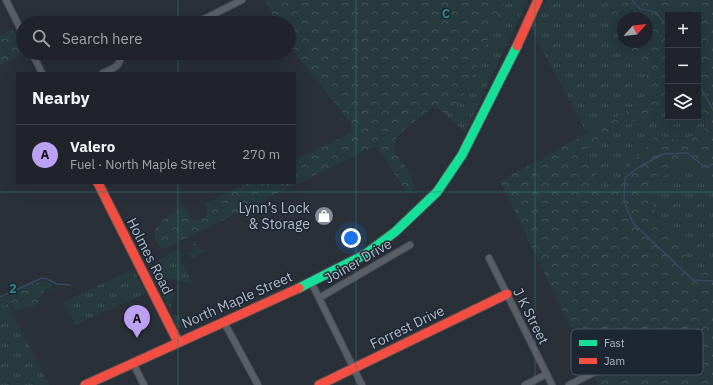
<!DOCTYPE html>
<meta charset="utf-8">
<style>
:root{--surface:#20242a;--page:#2d3036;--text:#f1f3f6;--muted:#a2a4a8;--line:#3d4147;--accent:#bca0f2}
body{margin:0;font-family:"IBM Plex Sans",sans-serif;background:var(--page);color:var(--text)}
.controls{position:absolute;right:12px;top:12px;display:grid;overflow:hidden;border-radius:0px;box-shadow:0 4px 16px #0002}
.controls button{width:36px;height:36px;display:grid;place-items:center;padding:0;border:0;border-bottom:1px solid var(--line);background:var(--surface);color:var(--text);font:20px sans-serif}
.compass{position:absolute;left:617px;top:12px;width:36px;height:36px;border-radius:50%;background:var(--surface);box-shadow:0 4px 16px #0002;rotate:63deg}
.you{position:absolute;left:351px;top:238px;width:14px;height:14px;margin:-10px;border:3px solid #fff;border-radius:50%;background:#1a73e8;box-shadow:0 0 0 6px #1a73e833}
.badge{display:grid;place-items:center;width:26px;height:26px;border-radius:50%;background:var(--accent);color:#111;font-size:13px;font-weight:700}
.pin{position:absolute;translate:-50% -33px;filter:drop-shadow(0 1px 2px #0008)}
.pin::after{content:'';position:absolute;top:21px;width:14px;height:12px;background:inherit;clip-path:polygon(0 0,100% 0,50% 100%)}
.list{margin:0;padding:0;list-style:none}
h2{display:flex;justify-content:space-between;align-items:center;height:52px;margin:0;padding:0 16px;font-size:17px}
h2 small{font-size:13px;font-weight:400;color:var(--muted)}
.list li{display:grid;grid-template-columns:26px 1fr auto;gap:12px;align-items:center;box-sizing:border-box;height:60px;padding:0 16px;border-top:1px solid var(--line)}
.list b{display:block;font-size:15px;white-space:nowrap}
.list p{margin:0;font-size:13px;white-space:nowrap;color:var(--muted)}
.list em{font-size:13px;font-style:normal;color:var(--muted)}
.icon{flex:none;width:22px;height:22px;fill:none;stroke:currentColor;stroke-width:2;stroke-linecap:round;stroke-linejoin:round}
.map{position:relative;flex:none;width:713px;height:385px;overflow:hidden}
.search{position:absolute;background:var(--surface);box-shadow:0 4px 16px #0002;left:16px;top:16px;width:280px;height:44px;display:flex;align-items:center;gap:10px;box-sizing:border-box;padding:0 14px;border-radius:22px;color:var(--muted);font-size:15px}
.panel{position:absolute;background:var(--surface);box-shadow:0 4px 16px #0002;left:16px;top:72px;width:280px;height:112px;border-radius:0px}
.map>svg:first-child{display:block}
.grass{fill:url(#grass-tufts)}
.forest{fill:url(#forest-crowns);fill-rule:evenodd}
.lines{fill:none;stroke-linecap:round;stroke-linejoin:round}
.stream{stroke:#384963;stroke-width:1.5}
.street-casing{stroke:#484c53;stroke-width:8}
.fast-casing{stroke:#484c53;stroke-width:11}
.jam-casing{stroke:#484c53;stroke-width:11}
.street{stroke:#5a5e66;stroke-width:6}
.fast{stroke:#16e098;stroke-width:9}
.jam{stroke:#f24e42;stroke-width:9}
.grid{fill:none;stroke:#308480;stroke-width:1;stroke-opacity:0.55}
.labels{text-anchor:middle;stroke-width:3;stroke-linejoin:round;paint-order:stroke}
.poi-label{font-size:14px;fill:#b4bcc9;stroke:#1d2633;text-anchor:end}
.street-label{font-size:14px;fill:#b4bcc9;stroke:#1d2633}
.key{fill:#1d2633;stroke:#4a5360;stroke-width:1}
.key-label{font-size:11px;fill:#b4bcc9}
.grid-label{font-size:13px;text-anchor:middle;font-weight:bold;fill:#308480;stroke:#1d2633;stroke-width:3;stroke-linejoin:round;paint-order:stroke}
</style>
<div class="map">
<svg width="713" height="385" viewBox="0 0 713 385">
<defs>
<pattern id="grass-tufts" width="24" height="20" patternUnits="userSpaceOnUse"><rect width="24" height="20" fill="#273a3e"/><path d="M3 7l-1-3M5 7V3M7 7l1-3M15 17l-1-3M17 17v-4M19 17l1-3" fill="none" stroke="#445559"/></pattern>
<pattern id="forest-crowns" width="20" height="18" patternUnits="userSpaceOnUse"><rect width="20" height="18" fill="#273a3e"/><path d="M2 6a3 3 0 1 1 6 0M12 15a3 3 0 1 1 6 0" fill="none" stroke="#445559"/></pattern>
</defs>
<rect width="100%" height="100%" fill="#2a3038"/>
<g class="grass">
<path d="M505 0H528L465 132 444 113H452L460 104Z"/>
<path d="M546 0H604L623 35V42H627L647 77 649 95 636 106 587 133 531 29Z"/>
<path d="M698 99C702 111 706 120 704 132 689 138 677 141 662 136L625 171 618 190 612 192 606 190 586 159 585 152 590 144 668 103V117H698Z"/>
<path d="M689 163 713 180V268L708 270 693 268 684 253 682 242 676 237 662 230C659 221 651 206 652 197 654 178 673 167 689 163Z"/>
<path d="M197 241 196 244 199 250H206V252L200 253 192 259 188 252H195L197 246 190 245Z"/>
<path d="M177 249 180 251 182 255 180 260 193 283 191 284 173 279 154 282 148 272 159 260Z"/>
<path d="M133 269 146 293 75 325 63 302Z"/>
<path d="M163 288 169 289 174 294 171 307 169 308 159 289Z"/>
<path d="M8 304 49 385H0V307Z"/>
<circle cx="211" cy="314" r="5"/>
<path d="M174 315H178L185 319 197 320 198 323C190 330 180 331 173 322L172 316Z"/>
</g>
<g class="forest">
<path d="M265 0H505L460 104 452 113H444L435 106 407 127 396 138 394 151 410 173 415 188 410 193 405 190 377 147H372L162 250 155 240V229L163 220 184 206 192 220H200L208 214 205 204 248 183H295V160L351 133V123L289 46V23H277Z"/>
<path d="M604 0H713V180L689 163C673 167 654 178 652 197 651 206 659 221 662 230L676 237 682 242 684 253 692 267 708 270 713 268V385H598L500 181 636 106 649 95 647 77 627 42H647V18H623V35ZM668 15H698V99L704 116 705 125 704 132C694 136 683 141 672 139 666 138 662 136 656 136L625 171 618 190 612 192 606 190 586 159 585 152 590 144 668 103Z"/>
<path d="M12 29 23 48 24 53 0 65V36Z"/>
<path d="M47 281 51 283 55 291 47 289 45 290 35 307 31 308 24 307 16 312 10 303 0 307V300C15 291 30 282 47 281Z"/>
</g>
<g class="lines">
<g class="stream">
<path d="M632 0 640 9C657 11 660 15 668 29"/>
<path d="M698 83 713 110"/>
<path d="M713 164 708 167 702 165 687 153 663 154 639 167 625 178 624 201 633 223 693 280 713 281"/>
<path d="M0 297 42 278 47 279 57 284 70 285"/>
</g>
<g class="street-casing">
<g id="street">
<path d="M6 0 23 34"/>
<path d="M196 23 242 0"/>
<path d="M32 53 42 73"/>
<path d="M103 73C114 68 121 67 121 53"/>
<path d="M489 258 552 385"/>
<path d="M311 282 362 385"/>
<path d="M319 298 410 245"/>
<path d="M224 322 258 385"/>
<path d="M133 363 144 385"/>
<path d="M525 385 547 374"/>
<path d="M569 385 595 372"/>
</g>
</g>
<g class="fast-casing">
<path id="fast" d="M299 288 364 255 395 232 437 192 462 155 517 46"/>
</g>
<g class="jam-casing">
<g id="jam">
<path d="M517 46 538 0"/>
<path d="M98 183 178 342"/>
<path d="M85 385 299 288"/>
<path d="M319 385 507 294"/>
</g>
</g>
<use href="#street" class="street"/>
<use href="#fast" class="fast"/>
<use href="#jam" class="jam"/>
</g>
<path class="grid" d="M178 0V23M356 0V385M535 0V385M178 53V73M178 183V385M0 192H713"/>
<defs>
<g id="shop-disc" transform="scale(1)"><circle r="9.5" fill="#848b96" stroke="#1d2633"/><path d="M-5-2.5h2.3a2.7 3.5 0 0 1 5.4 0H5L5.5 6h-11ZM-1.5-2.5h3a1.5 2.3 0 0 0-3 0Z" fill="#fff"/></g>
</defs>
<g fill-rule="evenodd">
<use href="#shop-disc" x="324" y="216"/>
</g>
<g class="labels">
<g class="poi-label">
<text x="310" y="213">Lynn’s Lock<tspan x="310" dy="16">&amp; Storage</tspan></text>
</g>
<g class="street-label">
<text transform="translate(150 256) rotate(63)" y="5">Holmes Road</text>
<text transform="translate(358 261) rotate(-30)" y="5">Joiner Drive</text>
<text transform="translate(237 300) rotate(-24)" y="5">North Maple Street</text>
<text transform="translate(531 316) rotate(63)" y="5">J K Street</text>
<text transform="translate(407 327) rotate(-26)" y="5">Forrest Drive</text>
</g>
</g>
<rect x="571" y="329" width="132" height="46" rx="6" class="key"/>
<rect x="579" y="340" width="18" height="6" fill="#16e098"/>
<rect x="579" y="358" width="18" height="6" fill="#f24e42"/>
<g class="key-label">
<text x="604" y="347">Fast</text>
<text x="604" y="365">Jam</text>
</g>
<g class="grid-label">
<text x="446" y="18">C</text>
<text x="13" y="293">2</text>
</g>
</svg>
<div class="controls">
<button>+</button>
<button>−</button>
<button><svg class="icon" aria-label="layers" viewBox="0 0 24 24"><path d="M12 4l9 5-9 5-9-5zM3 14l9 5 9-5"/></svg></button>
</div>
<svg class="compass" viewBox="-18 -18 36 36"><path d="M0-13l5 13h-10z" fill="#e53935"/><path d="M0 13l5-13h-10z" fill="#a2a4a8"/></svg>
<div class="you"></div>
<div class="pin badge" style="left:137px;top:338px">A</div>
<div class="search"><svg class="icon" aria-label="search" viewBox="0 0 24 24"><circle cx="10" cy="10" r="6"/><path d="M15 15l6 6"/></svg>Search here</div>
<section class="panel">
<h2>Nearby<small></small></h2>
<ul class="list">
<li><span class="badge">A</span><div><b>Valero</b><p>Fuel · North Maple Street</p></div><em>270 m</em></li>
</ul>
</section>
</div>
